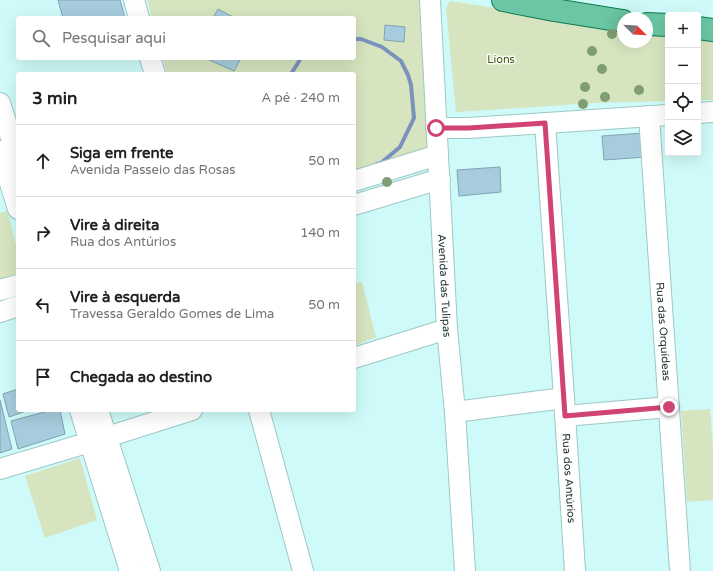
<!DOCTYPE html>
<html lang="pt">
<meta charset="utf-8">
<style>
:root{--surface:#fff;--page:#f6f6f6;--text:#202124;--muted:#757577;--line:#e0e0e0}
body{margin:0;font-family:"Varela Round",sans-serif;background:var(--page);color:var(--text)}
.controls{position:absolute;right:12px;top:12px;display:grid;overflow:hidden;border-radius:4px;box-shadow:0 4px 16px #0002}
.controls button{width:36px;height:36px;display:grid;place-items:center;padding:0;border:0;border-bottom:1px solid var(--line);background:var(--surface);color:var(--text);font:20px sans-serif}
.compass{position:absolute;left:617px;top:12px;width:36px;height:36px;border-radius:50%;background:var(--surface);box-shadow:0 4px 16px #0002;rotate:114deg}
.stop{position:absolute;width:12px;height:12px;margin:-9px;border:3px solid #d04373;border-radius:50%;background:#fff}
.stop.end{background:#d04373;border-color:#fff;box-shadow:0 1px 4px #0008}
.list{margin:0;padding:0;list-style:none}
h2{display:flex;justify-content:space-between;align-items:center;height:52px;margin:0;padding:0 16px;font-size:17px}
h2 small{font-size:13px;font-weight:400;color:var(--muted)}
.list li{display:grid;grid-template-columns:26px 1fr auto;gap:12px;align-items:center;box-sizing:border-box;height:72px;padding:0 16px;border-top:1px solid var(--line)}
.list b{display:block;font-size:15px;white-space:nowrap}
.list p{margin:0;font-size:13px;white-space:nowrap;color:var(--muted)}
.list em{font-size:13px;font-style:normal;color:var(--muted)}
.icon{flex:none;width:22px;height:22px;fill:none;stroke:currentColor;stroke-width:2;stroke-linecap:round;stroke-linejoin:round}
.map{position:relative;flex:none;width:713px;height:571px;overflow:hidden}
.search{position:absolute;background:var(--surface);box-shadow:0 4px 16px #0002;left:16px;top:16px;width:340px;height:44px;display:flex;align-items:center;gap:10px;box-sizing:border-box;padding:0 14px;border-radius:4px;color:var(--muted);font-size:15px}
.panel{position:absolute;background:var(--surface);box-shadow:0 4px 16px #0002;left:16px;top:72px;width:340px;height:340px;border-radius:4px}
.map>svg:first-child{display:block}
.green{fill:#d6e4bf}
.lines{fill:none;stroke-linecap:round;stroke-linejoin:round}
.stream{stroke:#7a93bd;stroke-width:4}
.building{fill:#a7ccdd;stroke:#7fa3b3}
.minor-casing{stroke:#9cc8c6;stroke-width:22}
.major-casing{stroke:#107953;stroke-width:24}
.minor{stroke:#fff;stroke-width:20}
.major{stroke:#6bc7a3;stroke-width:22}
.tree{fill:#7f9e72}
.route{stroke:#d04373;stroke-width:5}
.labels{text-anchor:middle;stroke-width:3;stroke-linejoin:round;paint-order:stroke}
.park-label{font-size:11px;fill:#3e5204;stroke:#fefefe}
.street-label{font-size:11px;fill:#1e2f2f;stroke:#fefefe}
</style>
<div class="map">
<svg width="713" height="571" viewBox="0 0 713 571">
<rect width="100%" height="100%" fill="#cefbf9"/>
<g class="green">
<path d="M147 0H420L429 154 354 174V74H167L163 58H354V18H152Z"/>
<path d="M450 1 623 28V42H647V32L668 34V101L596 103 456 112 446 8Z"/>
<path d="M698 37 713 39V100H698Z"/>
<path d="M7 211 18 252V275L0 280V213Z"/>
<path d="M362 282 376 337 354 346V284Z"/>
<path d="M710 409 713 447V500L687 502 681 411Z"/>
<path d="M80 458 97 520 45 538 25 476Z"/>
</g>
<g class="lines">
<g class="stream">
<path d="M354 39H361L382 47 401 61 408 75 411 85 414 118 400 147 381 163 377 164"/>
<path d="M291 74 301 58"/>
</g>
</g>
<g class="building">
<path d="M58 0H120L125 18H63Z"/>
<path d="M218 9 235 18H213Z"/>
<path d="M385 25 405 27 404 42 384 40Z"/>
<path d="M205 58H241L234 71Z"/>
<path d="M644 133 646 157 604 160 602 136Z"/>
<path d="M500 167 501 192 459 196 457 170Z"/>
<path d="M18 389V410H29L9 417 3 394Z"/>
<path d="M0 400 12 449 0 453Z"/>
<path d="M52 410H60L65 434 18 449 11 421Z"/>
</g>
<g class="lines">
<g class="minor-casing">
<g id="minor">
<path d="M134 0 139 18"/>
<path id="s1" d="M430 0 447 329 455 412 465 571"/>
<path d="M150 58 155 74"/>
<path d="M0 103 18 160"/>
<path d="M698 113 713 112"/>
<path id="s2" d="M649 116 680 571"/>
<path id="s3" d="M545 123 564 398 575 571"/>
<path d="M436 128H469L668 115"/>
<path d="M0 151 18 209"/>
<path d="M354 181 438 155"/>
<path d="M354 205 440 179"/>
<path d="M0 290 18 285"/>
<path d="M0 312 18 306"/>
<path d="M354 358 447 329"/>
<path d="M80 410 130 571"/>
<path d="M98 410 150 571"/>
<path d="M259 410 303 571"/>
<path d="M455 412 564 398"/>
<path d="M565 416 669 407"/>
<path d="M0 469 107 437 192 410"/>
</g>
</g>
<g class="major-casing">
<g id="major">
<path d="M503 0 554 10 623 21"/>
<path d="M647 24 668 25"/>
<path d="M698 28 713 30"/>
</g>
</g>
<use href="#minor" class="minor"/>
<use href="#major" class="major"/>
</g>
<g class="tree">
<circle cx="612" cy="34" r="5"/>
<circle cx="592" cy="51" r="5"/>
<circle cx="602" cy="69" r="5"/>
<circle cx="585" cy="87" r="5"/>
<circle cx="639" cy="90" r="5"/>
<circle cx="605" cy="97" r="5"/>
<circle cx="583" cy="104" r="5"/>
<circle cx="387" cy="182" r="5"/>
</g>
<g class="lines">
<path class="route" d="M436 128H469L545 123 565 416 669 407"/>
</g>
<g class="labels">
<g class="park-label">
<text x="501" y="63">Lions</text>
</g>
<g class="street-label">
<text dy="4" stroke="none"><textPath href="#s1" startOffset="286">Avenida das Tulipas</textPath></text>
<text dy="4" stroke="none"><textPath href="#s2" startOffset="216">Rua das Orquídeas</textPath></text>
<text dy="4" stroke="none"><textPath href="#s3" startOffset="356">Rua dos Antúrios</textPath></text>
</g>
</g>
</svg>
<div class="controls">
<button>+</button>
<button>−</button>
<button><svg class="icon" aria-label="locate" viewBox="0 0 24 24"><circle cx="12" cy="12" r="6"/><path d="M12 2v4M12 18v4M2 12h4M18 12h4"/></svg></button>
<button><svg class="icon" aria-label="layers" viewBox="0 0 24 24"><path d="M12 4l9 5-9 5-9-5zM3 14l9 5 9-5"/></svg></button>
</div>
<svg class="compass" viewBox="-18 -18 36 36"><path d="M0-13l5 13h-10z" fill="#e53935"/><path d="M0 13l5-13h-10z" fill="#757577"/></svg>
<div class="stop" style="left:436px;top:128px"></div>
<div class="stop end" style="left:669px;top:407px"></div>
<div class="search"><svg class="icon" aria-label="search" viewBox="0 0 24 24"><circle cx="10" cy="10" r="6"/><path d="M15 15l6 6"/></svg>Pesquisar aqui</div>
<section class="panel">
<h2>3 min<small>A pé · 240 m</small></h2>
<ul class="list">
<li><svg class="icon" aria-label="ahead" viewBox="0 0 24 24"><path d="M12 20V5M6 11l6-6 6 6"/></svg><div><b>Siga em frente</b><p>Avenida Passeio das Rosas</p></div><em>50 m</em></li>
<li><svg class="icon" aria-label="right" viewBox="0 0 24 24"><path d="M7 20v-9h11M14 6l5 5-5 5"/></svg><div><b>Vire à direita</b><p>Rua dos Antúrios</p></div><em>140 m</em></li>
<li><svg class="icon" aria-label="left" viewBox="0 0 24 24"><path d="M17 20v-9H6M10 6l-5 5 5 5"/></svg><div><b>Vire à esquerda</b><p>Travessa Geraldo Gomes de Lima</p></div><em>50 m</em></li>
<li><svg class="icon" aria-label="arrive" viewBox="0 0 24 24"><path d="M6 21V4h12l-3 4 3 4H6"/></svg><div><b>Chegada ao destino</b></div></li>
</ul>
</section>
</div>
